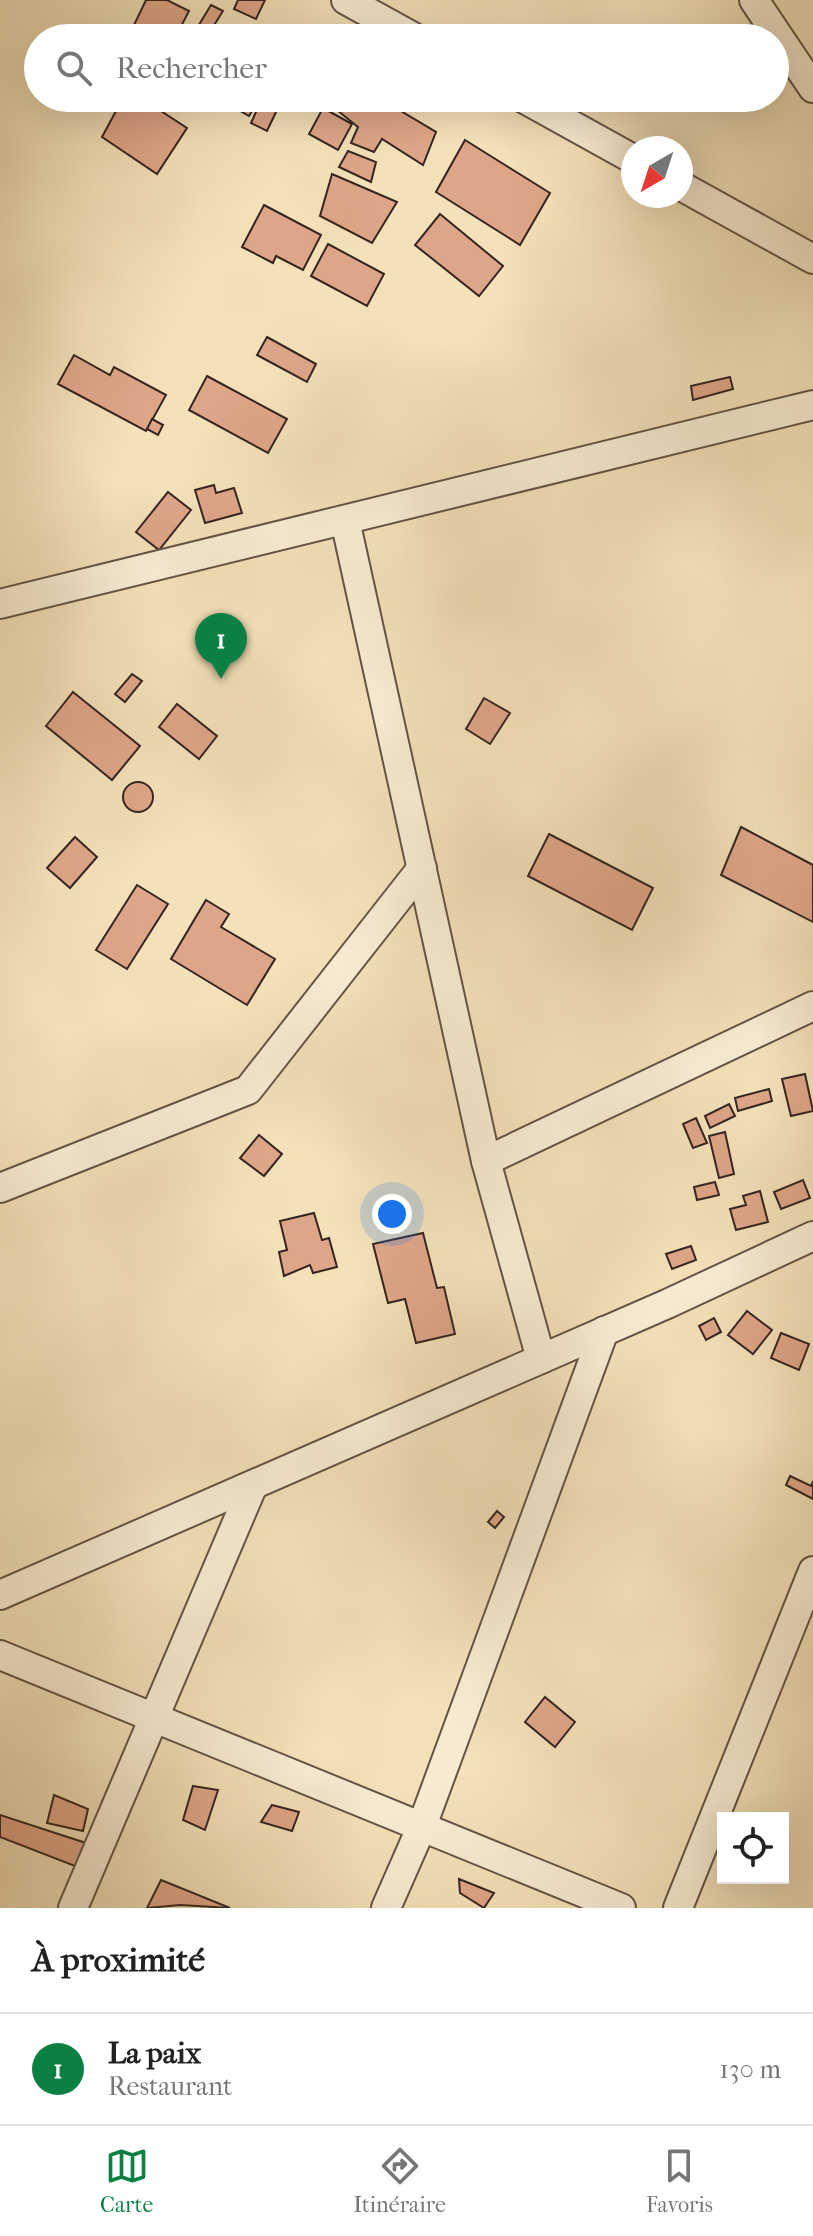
<!DOCTYPE html>
<html lang="fr">
<meta charset="utf-8">
<style>
:root{--surface:#fff;--page:#f6f6f6;--text:#222;--muted:#767676;--line:#e0e0e0;--accent:#0b8043}
body{margin:0;font-family:"IM FELL French Canon",serif;background:var(--page);color:var(--text)}
.controls{position:absolute;right:24px;bottom:24px;display:grid;overflow:hidden;border-radius:0px;box-shadow:0 8px 32px #0002}
.controls button{width:72px;height:72px;display:grid;place-items:center;padding:0;border:0;border-bottom:2px solid var(--line);background:var(--surface);color:var(--text);font:40px sans-serif}
.compass{position:absolute;left:621px;top:136px;width:72px;height:72px;border-radius:50%;background:var(--surface);box-shadow:0 8px 32px #0002;rotate:219deg}
.you{position:absolute;left:392px;top:1214px;width:28px;height:28px;margin:-20px;border:6px solid #fff;border-radius:50%;background:#1a73e8;box-shadow:0 0 0 12px #1a73e833}
.badge{display:grid;place-items:center;width:52px;height:52px;border-radius:50%;background:var(--accent);color:#fff;font-size:26px;font-weight:700}
.pin{position:absolute;translate:-50% -66px;filter:drop-shadow(0 2px 4px #0008)}
.pin::after{content:'';position:absolute;top:42px;width:28px;height:24px;background:inherit;clip-path:polygon(0 0,100% 0,50% 100%)}
.list{margin:0;padding:0;list-style:none}
h2{display:flex;justify-content:space-between;align-items:center;height:104px;margin:0;padding:0 32px;font-size:34px}
h2 small{font-size:26px;font-weight:400;color:var(--muted)}
.list li{display:grid;grid-template-columns:52px 1fr auto;gap:24px;align-items:center;box-sizing:border-box;height:112px;padding:0 32px;border-top:2px solid var(--line)}
.list b{display:block;font-size:30px;white-space:nowrap}
.list p{margin:0;font-size:26px;white-space:nowrap;color:var(--muted)}
.list em{font-size:26px;font-style:normal;color:var(--muted)}
.icon{flex:none;width:44px;height:44px;fill:none;stroke:currentColor;stroke-width:2;stroke-linecap:round;stroke-linejoin:round}
.map{position:relative;flex:none;width:813px;height:1908px;overflow:hidden}
.search{position:absolute;background:var(--surface);box-shadow:0 8px 32px #0002;left:24px;right:24px;top:24px;height:88px;display:flex;align-items:center;gap:20px;box-sizing:border-box;padding:0 28px;border-radius:44px;color:var(--muted);font-size:30px}
.sheet{height:216px;background:var(--surface)}
nav{display:flex;justify-content:space-around;align-items:center;box-sizing:border-box;height:112px;border-top:2px solid var(--line);background:var(--surface);font-size:22px;color:var(--muted)}
nav a{display:grid;justify-items:center;gap:4px}
nav .on{color:var(--accent)}
.map>svg:first-child{display:block}
.building{fill:#dea688;stroke:#35251e;stroke-width:2}
.lines{fill:none;stroke-linecap:round;stroke-linejoin:round}
.minor-casing{stroke:#645445;stroke-width:32}
.minor{stroke:#f7ecd2;stroke-width:28}
</style>
<div class="map">
<svg width="813" height="1908" viewBox="0 0 813 1908">
<rect width="100%" height="100%" fill="#f3e1b9"/>
<filter id="stains"><feTurbulence type="fractalNoise" baseFrequency=".0025" numOctaves="4"/><feColorMatrix values="0 0 0 0 .2 0 0 0 0 .09 0 0 0 0 .02 0 0 0 .5 -.17"/></filter>
<radialGradient id="worn" r=".72"><stop offset=".6" stop-color="#630" stop-opacity="0"/><stop offset="1" stop-color="#630" stop-opacity=".3"/></radialGradient>
<g class="building">
<path d="M146 0H167L189 11 175 38H154L133 27Z"/>
<path d="M238 0H265L256 19 234 9Z"/>
<path d="M211 5 223 11 206 38H202L194 33Z"/>
<path d="M365 15 387 38H352Z"/>
<path d="M123 98H141L187 128 157 174 102 137Z"/>
<path d="M224 98H260L249 116 223 101Z"/>
<path d="M294 98H317L312 108Z"/>
<path d="M336 98H379L436 132 423 165 382 139 374 152 351 143 358 127 332 106Z"/>
<path d="M430 98H446L437 109 428 101Z"/>
<path d="M260 103 277 110 267 131 251 123Z"/>
<path d="M323 108 352 124 338 150 309 134Z"/>
<path d="M465 140 550 193 520 245 436 192Z"/>
<path d="M348 151 376 162 371 182 339 167Z"/>
<path d="M332 174 397 202 372 243 320 216Z"/>
<path d="M264 205 321 235 303 270 276 256 273 263 242 247Z"/>
<path d="M440 214 503 266 479 296 415 245Z"/>
<path d="M328 244 384 274 367 306 311 276Z"/>
<path d="M267 337 316 364 307 382 257 355Z"/>
<path d="M74 355 110 375 114 367 166 395 146 431 58 384Z"/>
<path d="M207 376 287 419 268 453 189 410Z"/>
<path d="M730 377 733 389 693 400 691 386Z"/>
<path d="M152 419 163 425 158 435 147 429Z"/>
<path d="M214 485 216 493 234 488 242 513 205 523 195 490Z"/>
<path d="M168 492 191 510 159 550 136 532Z"/>
<path d="M132 674 142 681 125 702 115 694Z"/>
<path d="M73 692 140 746 112 780 46 726Z"/>
<path d="M484 698 510 713 490 744 466 729Z"/>
<path d="M177 704 217 736 199 759 159 727Z"/>
<circle cx="138" cy="797" r="15"/>
<path d="M741 827 813 865V922L721 875Z"/>
<path d="M549 834 653 888 632 930 528 876Z"/>
<path d="M75 837 97 857 70 888 47 868Z"/>
<path d="M137 885 168 904 127 969 96 950Z"/>
<path d="M206 900 229 914 221 927 275 959 247 1005 171 959Z"/>
<path d="M805 1074 813 1111 791 1116 782 1079Z"/>
<path d="M769 1089 772 1101 738 1111 735 1098Z"/>
<path d="M729 1104 735 1116 710 1128 705 1116Z"/>
<path d="M696 1118 707 1143 693 1148 683 1124Z"/>
<path d="M725 1132 734 1174 719 1178 709 1136Z"/>
<path d="M259 1135 282 1154 264 1176 240 1158Z"/>
<path d="M803 1180 810 1198 781 1209 774 1192Z"/>
<path d="M715 1182 719 1195 697 1200 694 1187Z"/>
<path d="M760 1191 768 1222 736 1230 730 1209 746 1205 743 1196Z"/>
<path d="M314 1213 322 1240 329 1238 337 1267 313 1273 310 1265 284 1276 279 1252 287 1250 280 1221Z"/>
<path d="M423 1233 437 1288 444 1287 455 1334 416 1343 405 1299 388 1303 373 1244Z"/>
<path d="M691 1246 696 1260 672 1269 666 1254Z"/>
<path d="M747 1311 772 1330 753 1354 728 1335Z"/>
<path d="M714 1318 721 1332 706 1340 699 1326Z"/>
<path d="M781 1333 809 1344 799 1370 771 1358Z"/>
<path d="M790 1476 811 1486 813 1481V1499L786 1485Z"/>
<path d="M497 1511 504 1517 495 1528 488 1522Z"/>
<path d="M545 1697 575 1722 555 1747 525 1722Z"/>
<path d="M193 1786 218 1790 205 1830 183 1820Z"/>
<path d="M54 1795 88 1809 83 1831 47 1823Z"/>
<path d="M272 1805 299 1812 292 1831 261 1822Z"/>
<path d="M0 1815 86 1843 80 1868 0 1837Z"/>
<path d="M459 1879 494 1893 484 1908 460 1893Z"/>
<path d="M161 1880 230 1908 180 1905 147 1908Z"/>
</g>
<g class="lines">
<g class="minor-casing">
<g id="minor">
<path d="M346 0 415 38"/>
<path d="M754 0 813 88"/>
<path d="M523 98 633 159"/>
<path d="M681 186 813 259"/>
<path d="M345 520 486 1161 541 1359"/>
<path d="M0 604 813 405"/>
<path d="M486 1161 813 1006"/>
<path d="M0 1188 248 1090 422 868"/>
<path d="M0 1595 667 1304 813 1236"/>
<path d="M0 1655 621 1908"/>
<path d="M73 1908 253 1485"/>
<path d="M386 1908 422 1826 604 1331"/>
<path d="M678 1908 813 1571"/>
</g>
</g>
<use href="#minor" class="minor"/>
</g>
<rect width="100%" height="100%" filter="url(#stains)"/>
<rect width="100%" height="100%" fill="url(#worn)"/>
</svg>
<div class="controls">
<button><svg class="icon" aria-label="locate" viewBox="0 0 24 24"><circle cx="12" cy="12" r="6"/><path d="M12 2v4M12 18v4M2 12h4M18 12h4"/></svg></button>
</div>
<svg class="compass" viewBox="-18 -18 36 36"><path d="M0-13l5 13h-10z" fill="#e53935"/><path d="M0 13l5-13h-10z" fill="#767676"/></svg>
<div class="you"></div>
<div class="pin badge" style="left:221px;top:679px">1</div>
<div class="search"><svg class="icon" aria-label="search" viewBox="0 0 24 24"><circle cx="10" cy="10" r="6"/><path d="M15 15l6 6"/></svg>Rechercher</div>
</div>
<section class="sheet">
<h2>À proximité<small></small></h2>
<ul class="list">
<li><span class="badge">1</span><div><b>La paix</b><p>Restaurant</p></div><em>130 m</em></li>
</ul>
</section>
<nav>
<a class="on"><svg class="icon" aria-label="map" viewBox="0 0 24 24"><path d="M3 6l6-2 6 2 6-2v14l-6 2-6-2-6 2zM9 4v14M15 6v14"/></svg>Carte</a>
<a><svg class="icon" aria-label="directions" viewBox="0 0 24 24"><path d="M12 3l9 9-9 9-9-9zM9 14v-3h6M13 9l2 2-2 2"/></svg>Itinéraire</a>
<a><svg class="icon" aria-label="saved" viewBox="0 0 24 24"><path d="M7 4h10v16l-5-4-5 4z"/></svg>Favoris</a>
</nav>
